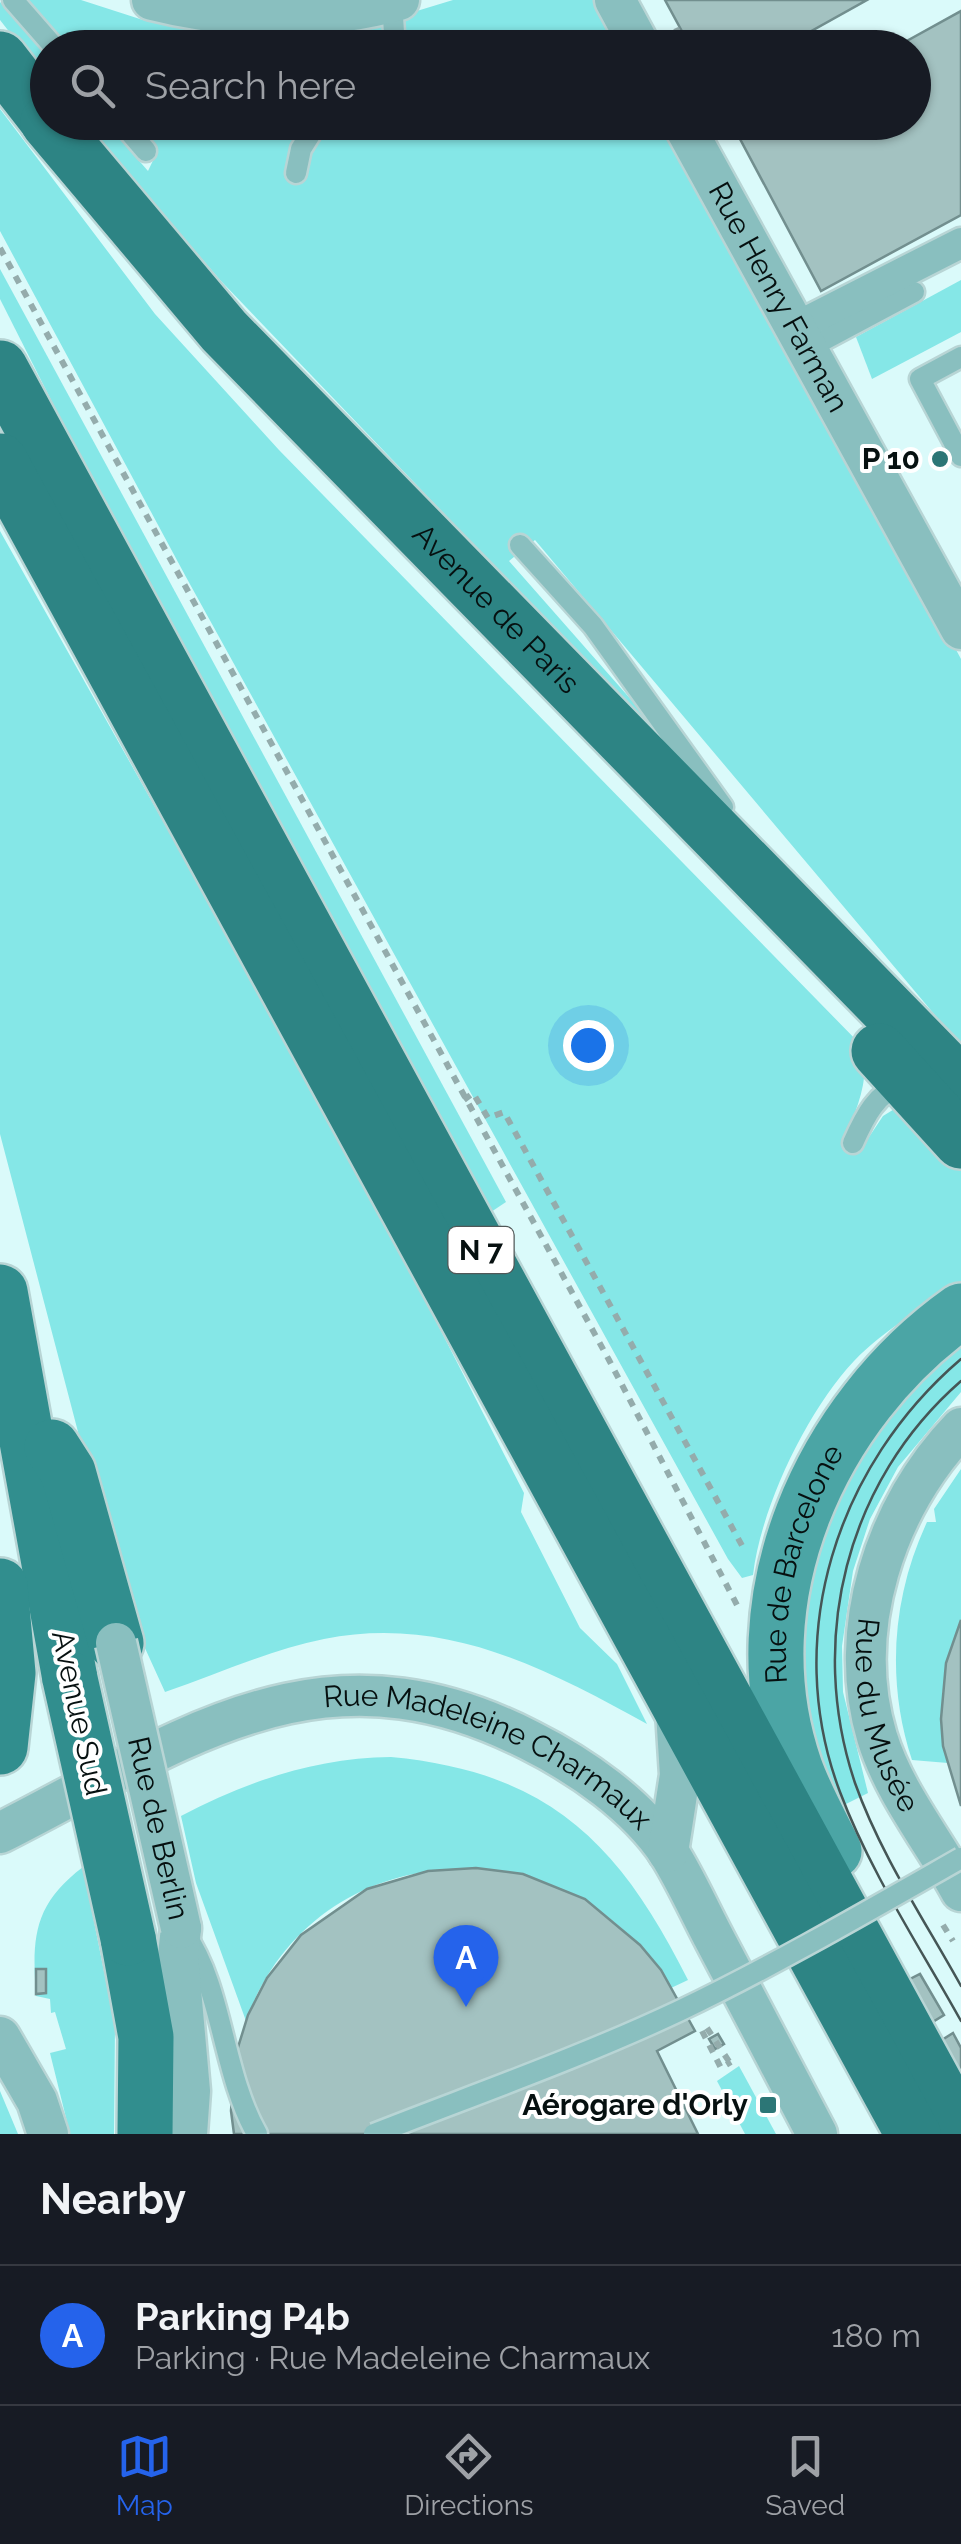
<!DOCTYPE html>
<meta charset="utf-8">
<style>
:root{--surface:#171b24;--page:#242831;--text:#f1f3f6;--muted:#9ea1a6;--line:#363941;--accent:#2563eb}
body{margin:0;font-family:Raleway,sans-serif;background:var(--page);color:var(--text)}
.you{position:absolute;left:588px;top:1045px;width:35px;height:35px;margin:-25px;border:8px solid #fff;border-radius:50%;background:#1a73e8;box-shadow:0 0 0 15px #1a73e833}
.badge{display:grid;place-items:center;width:65px;height:65px;border-radius:50%;background:var(--accent);color:#fff;font-size:32px;font-weight:700}
.pin{position:absolute;translate:-50% -82px;filter:drop-shadow(0 2px 5px #0008)}
.pin::after{content:'';position:absolute;top:52px;width:35px;height:30px;background:inherit;clip-path:polygon(0 0,100% 0,50% 100%)}
.list{margin:0;padding:0;list-style:none}
h2{display:flex;justify-content:space-between;align-items:center;height:130px;margin:0;padding:0 40px;font-size:42px}
h2 small{font-size:32px;font-weight:400;color:var(--muted)}
.list li{display:grid;grid-template-columns:65px 1fr auto;gap:30px;align-items:center;box-sizing:border-box;height:140px;padding:0 40px;border-top:2px solid var(--line)}
.list b{display:block;font-size:38px;white-space:nowrap}
.list p{margin:0;font-size:32px;white-space:nowrap;color:var(--muted)}
.list em{font-size:32px;font-style:normal;color:var(--muted)}
.icon{flex:none;width:55px;height:55px;fill:none;stroke:currentColor;stroke-width:2;stroke-linecap:round;stroke-linejoin:round}
.map{position:relative;flex:none;width:961px;height:2134px;overflow:hidden}
.search{position:absolute;background:var(--surface);box-shadow:0 2px 8px #0004;left:30px;right:30px;top:30px;height:110px;display:flex;align-items:center;gap:25px;box-sizing:border-box;padding:0 35px;border-radius:55px;color:var(--muted);font-size:38px}
.sheet{height:270px;background:var(--surface)}
nav{display:flex;justify-content:space-around;align-items:center;box-sizing:border-box;height:140px;border-top:2px solid var(--line);background:var(--surface);font-size:28px;color:var(--muted)}
nav a{display:grid;justify-items:center;gap:5px}
nav .on{color:var(--accent)}
.map>svg:first-child{display:block}
.green{fill:#85e7e7}
.building{fill:#a3c2c1;stroke:#728f8f;stroke-width:2.5}
.lines{fill:none;stroke-linecap:round;stroke-linejoin:round}
.service-casing{stroke:#b8d5d5;stroke-width:25}
.pedestrian-casing{stroke:#b8d5d5;stroke-width:35}
.minor-casing{stroke:#b8d5d5;stroke-width:45}
.secondary-casing{stroke:#b8d5d5;stroke-width:60}
.primary-casing{stroke:#b8d5d5;stroke-width:60}
.trunk-casing{stroke:#b8d5d5;stroke-width:60}
.path{stroke:#94acac;stroke-width:6;stroke-dasharray:8 8;stroke-linecap:butt}
.service{stroke:#89bfbf;stroke-width:20}
.pedestrian{stroke:#89bfbf;stroke-width:30}
.minor{stroke:#89bfbf;stroke-width:40}
.secondary{stroke:#4ba5a5;stroke-width:55}
.primary{stroke:#318e8e;stroke-width:55}
.trunk{stroke:#2d8484;stroke-width:55}
.tram{stroke:#455656;stroke-width:2.5}
.service-bridge-casing{stroke:#b8d5d5;stroke-width:25;stroke-linecap:butt}
.minor-bridge-casing{stroke:#b8d5d5;stroke-width:45;stroke-linecap:butt}
.primary-bridge-casing{stroke:#b8d5d5;stroke-width:60;stroke-linecap:butt}
.service-bridge{stroke:#89bfbf;stroke-width:20}
.minor-bridge{stroke:#89bfbf;stroke-width:40}
.primary-bridge{stroke:#318e8e;stroke-width:55}
.poi-dot{fill:#2c7676;stroke:#fff;stroke-width:4}
.labels{text-anchor:middle;stroke-width:8;stroke-linejoin:round;paint-order:stroke}
.shield{fill:#fff;stroke:#515858;stroke-width:2.5}
.shield-label{font-size:28px;font-weight:bold;fill:#061010}
.street-label{font-size:30px;fill:#061010;stroke:#fff}
.poi-label{font-size:30px;font-weight:bold;fill:#061010;stroke:#fff;text-anchor:end}
</style>
<div class="map">
<svg width="961" height="2134" viewBox="0 0 961 2134">
<rect width="100%" height="100%" fill="#dafafa"/>
<g class="green">
<path d="M28 0H81L143 20 224 35 280 36 351 31 453 0H594L620 47H69Z"/>
<path d="M0 2 47 56V80L0 20Z"/>
<path d="M0 109 155 314 279 450 863 1047C870 1082 856 1109 844 1142L859 1152 883 1116 896 1108 961 1163V1286C923 1307 885 1329 854 1361 807 1411 761 1507 753 1575L742 1578 728 1559 186 577 0 231Z"/>
<path d="M85 123H106L148 171 158 150 134 123H661L799 377 815 386 961 659V1046L535 540 509 561 656 728 647 734 571 646 221 281Z"/>
<path d="M0 269 506 1202 488 1214 143 582 0 299Z"/>
<path d="M961 280V332L872 379 856 337Z"/>
<path d="M0 531 196 880 297 1050 524 1493 521 1512 580 1628 617 1664 647 1724C545 1668 445 1615 324 1639 270 1650 217 1674 165 1692L139 1635 99 1512 0 1134Z"/>
<path d="M961 1331V1392L898 1467 870 1519 853 1571 842 1646 843 1692 868 1793 832 1811 800 1711V1574L830 1487Z"/>
<path d="M961 1469V1620L942 1694 948 1763 912 1760C886 1681 892 1597 927 1522H936L934 1509Z"/>
<path d="M391 1757C550 1772 620 1844 688 1980L671 1988C571 1819 314 1830 246 2021L196 1883 181 1816C248 1781 315 1758 391 1757Z"/>
<path d="M83 1867 115 2026 114 2134H70L50 2053 66 2049 55 2012 51 2013 50 1999 36 1996C32 1938 33 1905 83 1867Z"/>
<path d="M739 2066 776 2134H745L717 2081Z"/>
<path d="M0 2091 18 2134H0Z"/>
</g>
<g class="building">
<path d="M665 0H867L799 38 805 48H691Z"/>
<path d="M961 11V215L821 291 731 122H914V48H894Z"/>
<path d="M961 1620V1806L943 1746 941 1719 946 1663Z"/>
<path d="M476 1868 523 1874 585 1899 640 1945 661 1970 695 2031 657 2051 698 2134H234L231 2111 235 2057 248 2015 267 1978 301 1935 367 1889 428 1871Z"/>
<path d="M36 1969H46V1993L36 1994Z"/>
<path d="M920 1974 944 2015 931 2023 908 1980Z"/>
<path d="M953 2033 961 2048V2073L942 2040Z"/>
<path d="M718 2034 724 2044 715 2049 709 2039Z"/>
</g>
<g class="lines">
<g class="service-casing">
<g id="service">
<path d="M13 0 55 48"/>
<path d="M392 2 395 48"/>
<path d="M121 122 146 151"/>
<path d="M296 173 301 149 318 122"/>
<path d="M809 348 914 292"/>
<path d="M961 357 920 379 961 456"/>
<path d="M520 545 593 626 723 807"/>
<path d="M853 1143C865 1116 876 1093 905 1082"/>
<path d="M185 1934C223 1989 222 2072 257 2134"/>
</g>
</g>
<g class="pedestrian-casing">
<path id="pedestrian" d="M794 328 961 243"/>
</g>
<g class="minor-casing">
<g id="minor">
<path d="M152 0C230 20 321 22 399 0"/>
<path d="M615 0 641 48"/>
<path id="s1" d="M682 122 961 629"/>
<path id="s2" d="M961 1428C885 1507 845 1630 877 1737 894 1793 934 1841 961 1891"/>
<path id="s3" d="M0 1833C183 1740 321 1634 529 1740 581 1766 637 1805 669 1853 686 1880 700 1912 715 1940 749 2005 783 2069 817 2134"/>
<path d="M668 1852 680 1775 676 1712"/>
<path d="M181 1928 178 1956 190 2091 187 2134"/>
<path d="M0 2037 37 2101 48 2134"/>
</g>
</g>
<g class="secondary-casing">
<g id="secondary">
<path id="s4" d="M834 1851C821 1824 805 1796 795 1768 736 1599 820 1411 961 1311"/>
</g>
</g>
<g class="primary-casing">
<g id="primary">
<path d="M0 1292 70 1679"/>
<path d="M52 1447 68 1472 116 1643"/>
<path d="M0 1586 8 1673 0 1747"/>
<path d="M128 1938 146 2037 145 2134"/>
</g>
</g>
<g class="trunk-casing">
<g id="trunk">
<path d="M0 59 48 121"/>
<path id="s5" d="M48 122 224 331 961 1084"/>
<path d="M0 368 961 2132"/>
<path d="M0 461 913 2134"/>
<path d="M879 1051 961 1141"/>
</g>
</g>
<g class="path">
<path d="M676 28 686 48"/>
<path d="M0 248 609 1360 737 1605"/>
<path d="M464 1100 473 1093 488 1118 504 1112 745 1551"/>
<path d="M943 1925 953 1941"/>
<path d="M707 2028 730 2063"/>
<path d="M702 2031 721 2068 731 2062"/>
</g>
<use href="#service" class="service"/>
<use href="#pedestrian" class="pedestrian"/>
<use href="#minor" class="minor"/>
<use href="#secondary" class="secondary"/>
<use href="#primary" class="primary"/>
<use href="#trunk" class="trunk"/>
<g class="tram">
<path d="M961 1359C837 1465 781 1636 840 1792 870 1872 920 1947 961 2021"/>
<path d="M961 1381C846 1481 807 1640 855 1783 880 1854 925 1921 961 1986"/>
</g>
<g class="service-bridge-casing">
<path id="service-bridge" d="M374 2134C476 2094 579 2058 679 2011 775 1965 868 1911 961 1858"/>
</g>
<g class="minor-bridge-casing">
<g id="minor-bridge">
<path id="s6" d="M116 1643 181 1928"/>
</g>
</g>
<g class="primary-bridge-casing">
<path id="primary-bridge" d="M70 1679 128 1938"/>
</g>
<use href="#service-bridge" class="service-bridge"/>
<use href="#minor-bridge" class="minor-bridge"/>
<use href="#primary-bridge" class="primary-bridge"/>
</g>
<g class="poi-dot">
<circle cx="940" cy="459" r="10"/>
<rect x="758" y="2095" width="20" height="20" rx="5"/>
</g>
<g class="labels">
<rect class="shield" x="448.5" y="1227" width="65" height="46" rx="8"/>
<g class="shield-label">
<text x="481" y="1260">N 7</text>
</g>
<g class="street-label">
<text dy="10" stroke="none"><textPath href="#s1" startOffset="200">Rue Henry Farman</textPath></text>
<text dy="10" stroke="none"><textPath href="#s5" startOffset="662">Avenue de Paris</textPath></text>
<text dy="10" stroke="none"><textPath href="#s4" startOffset="302">Rue de Barcelone</textPath></text>
<text transform="translate(79 1713) rotate(78)" y="10">Avenue Sud</text>
<text dy="10" stroke="none"><textPath href="#s2" startOffset="315">Rue du Musée</textPath></text>
<text dy="10" stroke="none"><textPath href="#s3" startOffset="532">Rue Madeleine Charmaux</textPath></text>
<text dy="10" stroke="none"><textPath href="#s6" startOffset="190">Rue de Berlin</textPath></text>
</g>
<g class="poi-label">
<text x="920" y="469">P 10</text>
<text x="748" y="2115">Aérogare d'Orly</text>
</g>
</g>
</svg>
<div class="you"></div>
<div class="pin badge" style="left:466px;top:2007px">A</div>
<div class="search"><svg class="icon" aria-label="search" viewBox="0 0 24 24"><circle cx="10" cy="10" r="6"/><path d="M15 15l6 6"/></svg>Search here</div>
</div>
<section class="sheet">
<h2>Nearby<small></small></h2>
<ul class="list">
<li><span class="badge">A</span><div><b>Parking P4b</b><p>Parking · Rue Madeleine Charmaux</p></div><em>180 m</em></li>
</ul>
</section>
<nav>
<a class="on"><svg class="icon" aria-label="map" viewBox="0 0 24 24"><path d="M3 6l6-2 6 2 6-2v14l-6 2-6-2-6 2zM9 4v14M15 6v14"/></svg>Map</a>
<a><svg class="icon" aria-label="directions" viewBox="0 0 24 24"><path d="M12 3l9 9-9 9-9-9zM9 14v-3h6M13 9l2 2-2 2"/></svg>Directions</a>
<a><svg class="icon" aria-label="saved" viewBox="0 0 24 24"><path d="M7 4h10v16l-5-4-5 4z"/></svg>Saved</a>
</nav>
